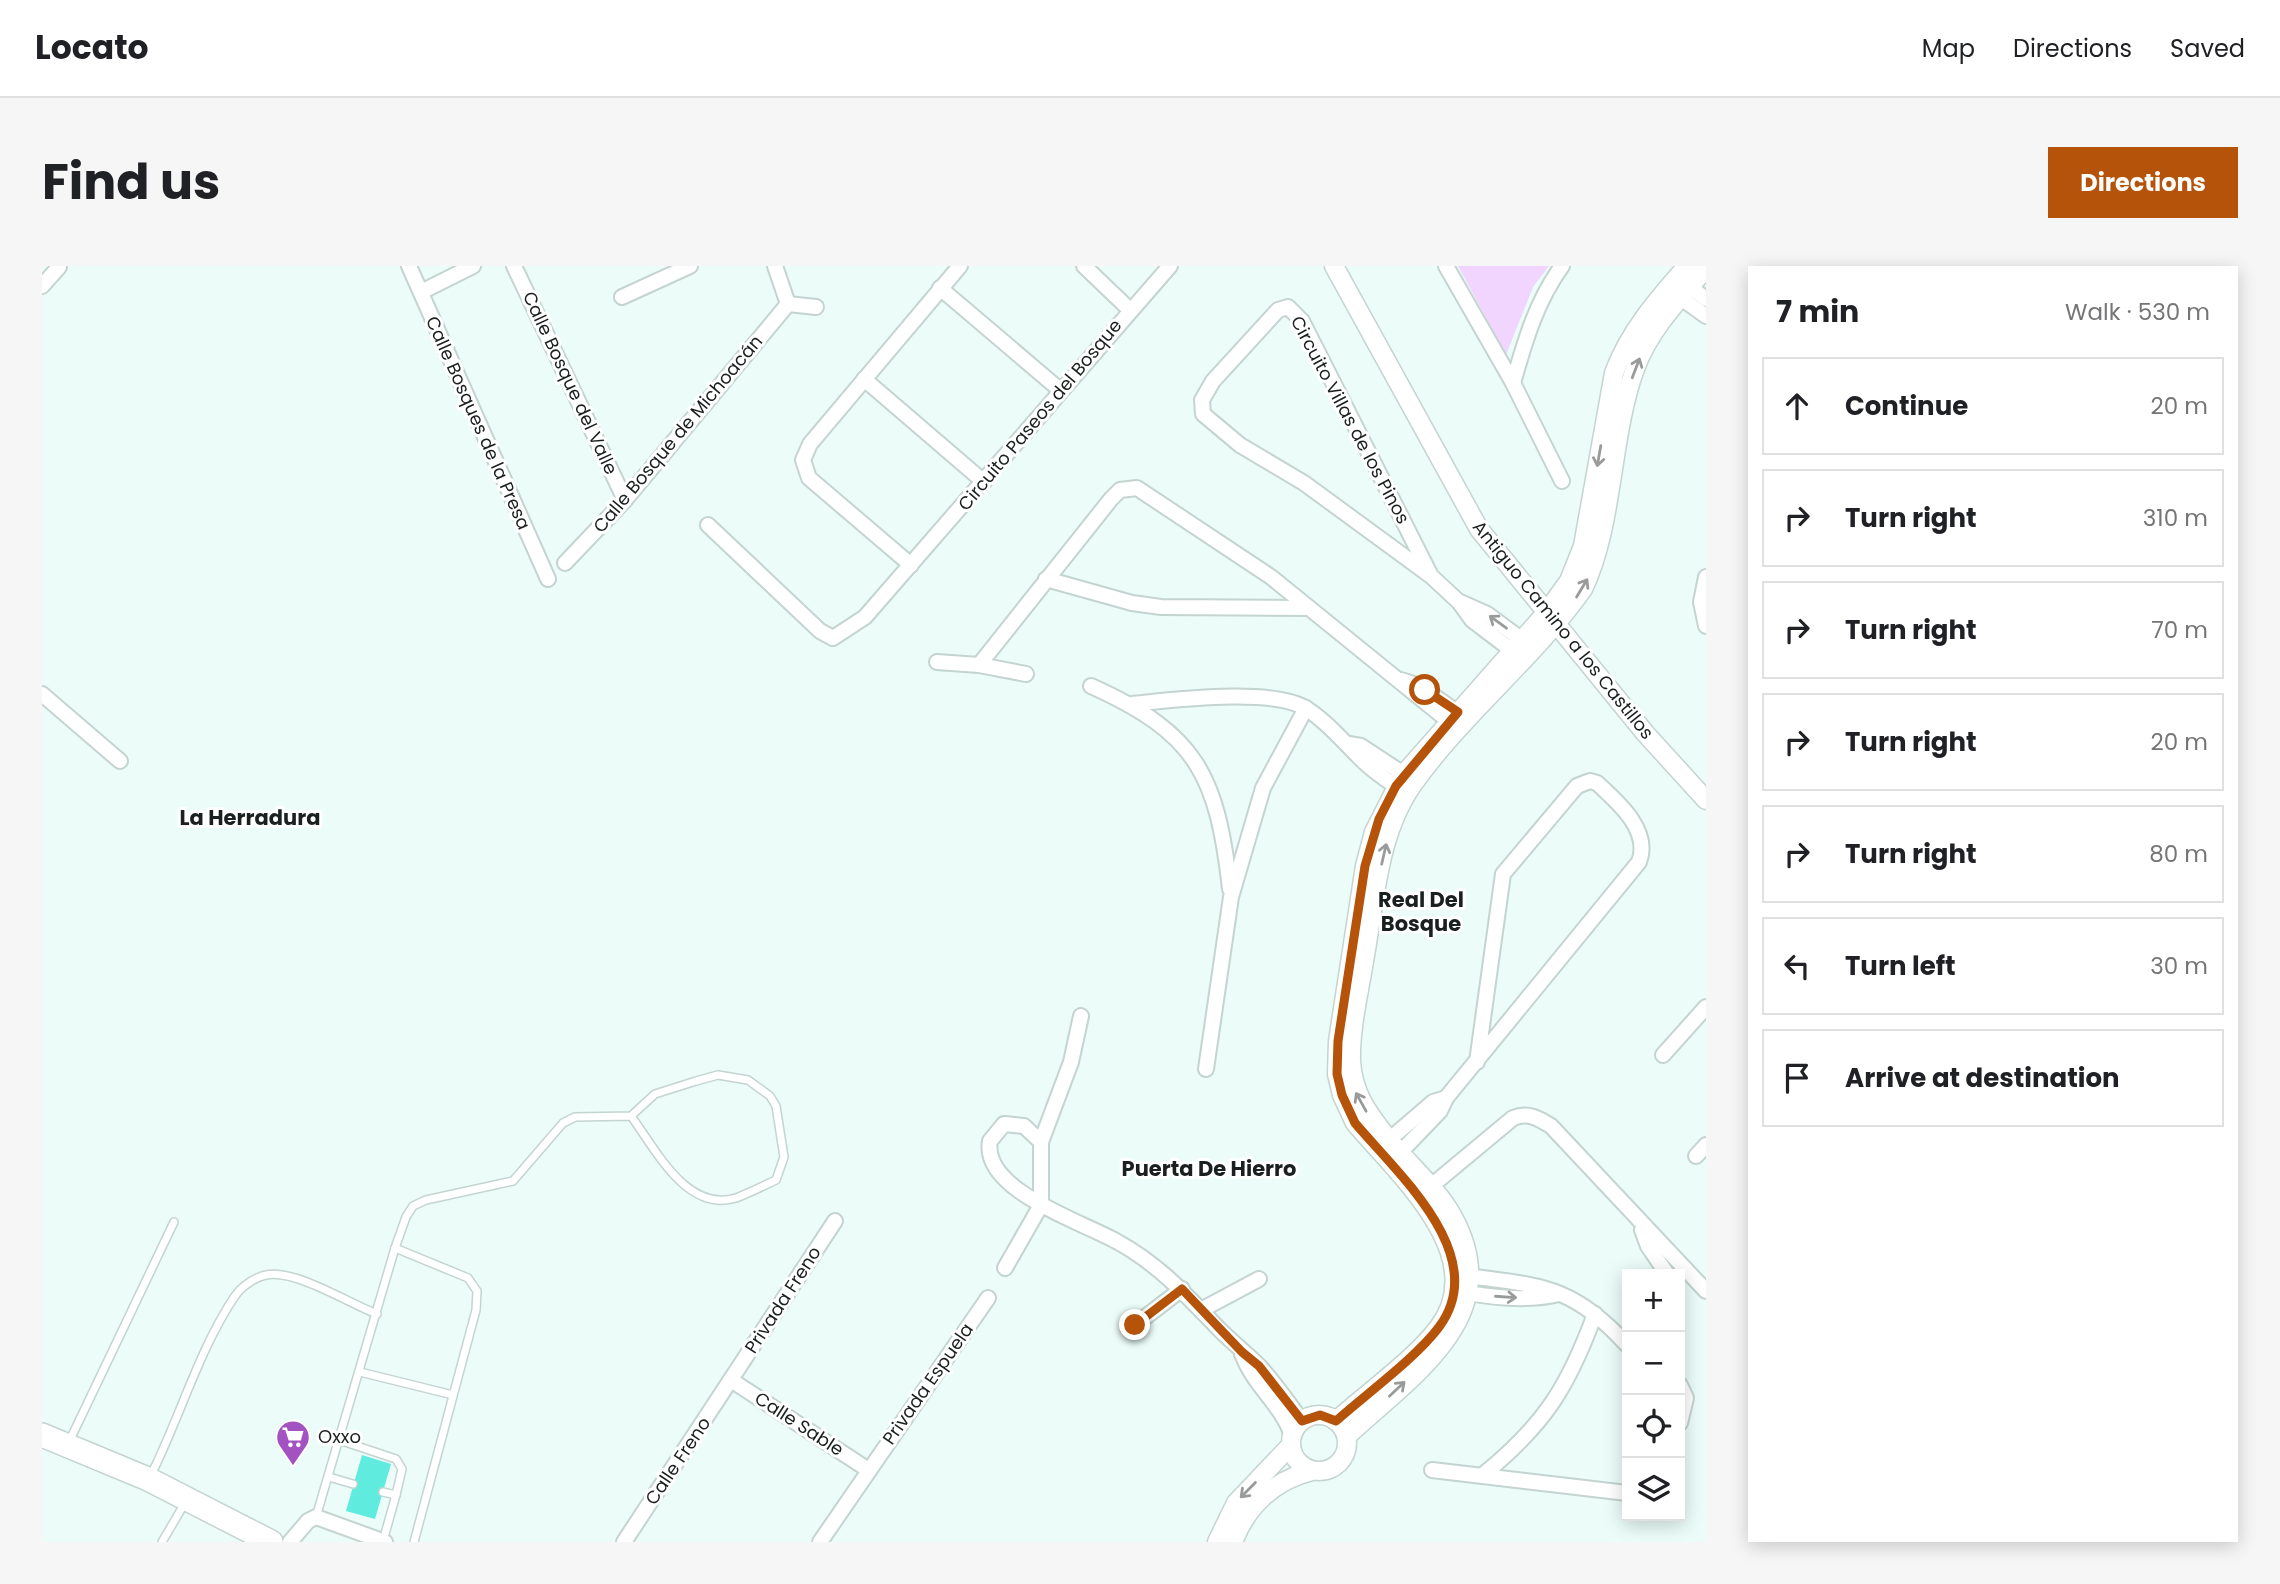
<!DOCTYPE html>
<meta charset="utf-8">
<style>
:root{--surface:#fff;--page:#f6f6f6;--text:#202124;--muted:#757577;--line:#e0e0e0;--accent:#b45309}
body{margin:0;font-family:Poppins,sans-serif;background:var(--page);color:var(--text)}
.controls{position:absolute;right:21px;bottom:21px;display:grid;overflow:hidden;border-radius:0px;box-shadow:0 4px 18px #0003}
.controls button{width:63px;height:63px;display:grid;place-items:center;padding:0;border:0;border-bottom:2px solid var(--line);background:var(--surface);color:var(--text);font:35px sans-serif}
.stop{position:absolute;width:21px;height:21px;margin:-16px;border:5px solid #b45309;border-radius:50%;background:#fff}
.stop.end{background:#b45309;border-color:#fff;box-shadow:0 2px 7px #0008}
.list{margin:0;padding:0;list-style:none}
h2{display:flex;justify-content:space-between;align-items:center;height:91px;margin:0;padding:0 28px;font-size:30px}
h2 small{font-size:23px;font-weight:400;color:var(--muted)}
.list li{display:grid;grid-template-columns:46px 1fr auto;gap:21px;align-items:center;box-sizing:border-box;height:98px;margin:0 14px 14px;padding:0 14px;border:2px solid var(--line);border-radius:0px}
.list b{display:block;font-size:26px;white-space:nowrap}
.list em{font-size:23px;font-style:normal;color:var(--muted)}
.icon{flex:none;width:38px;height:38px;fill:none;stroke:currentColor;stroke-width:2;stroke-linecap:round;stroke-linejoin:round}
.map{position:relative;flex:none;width:1664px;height:1276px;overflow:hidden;border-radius:0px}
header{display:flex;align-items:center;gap:42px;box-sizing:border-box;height:98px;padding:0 35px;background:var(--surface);border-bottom:2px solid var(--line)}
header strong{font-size:33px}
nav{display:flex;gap:38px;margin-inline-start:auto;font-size:24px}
.intro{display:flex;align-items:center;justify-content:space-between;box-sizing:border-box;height:168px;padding:0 42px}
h1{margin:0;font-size:49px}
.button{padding:18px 32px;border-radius:0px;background:var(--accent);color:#fff;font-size:24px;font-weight:700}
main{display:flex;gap:42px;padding:0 42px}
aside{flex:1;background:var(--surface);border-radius:0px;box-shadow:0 4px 18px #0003}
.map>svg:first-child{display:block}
.green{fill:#f1d5fe}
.building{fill:#5fecde}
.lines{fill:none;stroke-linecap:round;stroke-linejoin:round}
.service-casing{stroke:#c3d4d1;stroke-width:10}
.minor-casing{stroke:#c3d4d1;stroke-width:18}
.tertiary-casing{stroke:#c3d4d1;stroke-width:21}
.primary-casing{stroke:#c3d4d1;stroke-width:26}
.service{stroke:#fff;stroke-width:7}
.minor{stroke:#fff;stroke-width:14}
.tertiary{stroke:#fff;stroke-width:18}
.primary{stroke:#fff;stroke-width:23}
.oneway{stroke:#989b9a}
.route{stroke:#b45309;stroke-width:9}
.labels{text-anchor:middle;stroke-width:6;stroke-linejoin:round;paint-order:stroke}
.street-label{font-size:18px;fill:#1a201f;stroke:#fff}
.poi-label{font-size:18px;fill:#1a201f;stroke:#fff;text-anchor:start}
.quarter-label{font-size:21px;font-weight:bold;fill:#1a201f;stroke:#fff}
</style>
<header>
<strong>Locato</strong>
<nav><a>Map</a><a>Directions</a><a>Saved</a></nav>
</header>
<div class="intro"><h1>Find us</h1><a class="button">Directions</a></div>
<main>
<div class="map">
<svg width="1664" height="1276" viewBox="0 0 1664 1276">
<rect width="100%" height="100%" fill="#ebfcf9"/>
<path class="green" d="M1416 0H1507L1491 21 1464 89Z"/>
<path class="building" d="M320 1189 349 1198 333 1253 304 1245Z"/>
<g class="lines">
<g class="service-casing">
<g id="service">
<path d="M353 982 426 1012 435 1025 434 1044 372 1276"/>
<path d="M318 1106 411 1129"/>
<path d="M297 1174 354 1193 360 1203 354 1229"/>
<path d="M27 1176 132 956"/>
<path d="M108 1211C138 1152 156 1085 193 1030 199 1021 213 1011 224 1009 253 1003 306 1037 335 1048"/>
<path d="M287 1211 311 1218"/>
<path d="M341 1226 354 1229 341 1275"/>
<path d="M274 1251 353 982 364 951 371 940 384 934 471 915 521 857 533 851 589 850 613 828 654 815 676 809 706 814 728 830 734 840 742 891 734 914C721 920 707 927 694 932 644 947 613 882 589 850"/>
<path d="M120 1276 144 1235"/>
</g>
</g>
<g class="minor-casing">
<g id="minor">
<path d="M367 0 506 313"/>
<path d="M472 0 583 234"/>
<path d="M733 0 746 38"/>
<path d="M1042 0 1088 44"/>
<path d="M1404 0 1471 117 1520 215"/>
<path d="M1640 15 1664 33"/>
<path d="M0 20 17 1"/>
<path d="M898 22 1018 124"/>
<path d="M379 26 431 0"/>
<path d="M1632 27 1664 50"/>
<path d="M580 31 648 0"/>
<path d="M746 38 774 41"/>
<path d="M822 113 942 216"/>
<path d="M1471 117C1483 75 1494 36 1520 0"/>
<path d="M666 259 778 365 791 372 823 351 1128 0"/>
<path d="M523 297 583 234 746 38"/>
<path d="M869 299 767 212 761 194 768 178 918 0"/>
<path d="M1389 310 1260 55 1246 41 1236 44 1171 115 1160 134 1161 148 1198 179 1262 217 1389 310 1417 336 1430 354 1476 389"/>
<path d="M1664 311 1659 336 1664 360"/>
<path d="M1004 313 1090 337 1119 341 1267 342"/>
<path d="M1418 336 1445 348 1487 379"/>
<path d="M895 396 937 399 984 408"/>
<path d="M937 399 1069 233 1078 224 1095 222 1229 311 1414 461"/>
<path d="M1359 414 1378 420 1423 452"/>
<path d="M1049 420C1156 468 1175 510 1188 623"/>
<path d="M0 428 78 495"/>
<path d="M1090 438C1131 434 1232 421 1265 443 1285 456 1300 474 1316 490 1329 504 1347 516 1363 526"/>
<path d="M1307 478 1319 480 1369 513"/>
<path d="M1621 789 1664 741"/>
<path d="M1164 803 1189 631 1221 522 1264 442"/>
<path d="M999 876 1029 796 1039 750"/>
<path d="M1341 879 1391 836 1404 832"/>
<path d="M1654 890 1664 879"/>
<path d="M1351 894 1398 845 1404 832 1597 596C1609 565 1577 537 1555 517L1548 515 1535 520 1461 608 1435 796"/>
<path d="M1382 926 1471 852C1486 846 1496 852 1509 860L1664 1025"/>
<path d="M1600 964 1606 980 1625 1008"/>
<path d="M963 1002 999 939V876L982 860 962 858 948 875C939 924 1040 956 1074 975 1118 999 1144 1029 1178 1064 1191 1077 1205 1088 1217 1100 1233 1117 1246 1137 1260 1155"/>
<path d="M1419 1009C1496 1020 1529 1017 1585 1079"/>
<path d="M1414 1025C1447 1031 1484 1036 1517 1028"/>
<path d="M1159 1044 1217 1013"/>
<path d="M1093 1059 1140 1023"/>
<path d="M1200 1088C1212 1120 1239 1138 1250 1169"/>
<path d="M689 1114 825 1203"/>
<path d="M1638 1119 1644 1132 1638 1157"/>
<path d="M1390 1204 1585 1227"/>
<path d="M1442 1208C1503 1158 1526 1121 1553 1048"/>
<path d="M248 1276 266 1255 274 1251 343 1276"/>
<path d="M582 1276 793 955"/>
<path d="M778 1276 946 1032"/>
</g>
</g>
<g class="tertiary-casing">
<g id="tertiary">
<path d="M1292 0 1437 263 1603 467 1664 534"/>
<circle cx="1277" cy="1177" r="28"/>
<path d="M1294 1155C1323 1129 1375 1091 1397 1061 1450 990 1356 908 1313 857L1300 829 1295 808 1296 775 1323 600 1332 566 1361 509 1504 347 1527 315 1541 280 1572 107C1587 66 1616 33 1645 0"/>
<path d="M1305 1170C1369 1110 1466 1051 1411 951 1395 922 1368 900 1347 874 1327 848 1311 829 1309 795 1308 763 1317 727 1322 695 1333 637 1335 569 1371 518 1421 448 1491 393 1541 323 1572 259 1568 171 1593 103 1606 65 1638 32 1664 2"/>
<path d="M1175 1276 1194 1237 1249 1179"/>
<path d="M1191 1276C1205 1240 1232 1214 1270 1205"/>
</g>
</g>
<g class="primary-casing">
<path id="primary" d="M0 1169 106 1213 229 1276"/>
</g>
<use href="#service" class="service"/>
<use href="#minor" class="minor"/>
<use href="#tertiary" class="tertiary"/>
<use href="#primary" class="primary"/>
</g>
<defs><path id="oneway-shaft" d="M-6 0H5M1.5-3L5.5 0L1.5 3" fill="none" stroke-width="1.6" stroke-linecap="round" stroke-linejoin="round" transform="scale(1.75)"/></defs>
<g class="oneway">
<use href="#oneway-shaft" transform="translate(1594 102) rotate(-69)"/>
<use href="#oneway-shaft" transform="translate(1557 190) rotate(100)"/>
<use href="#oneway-shaft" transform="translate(1540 322) rotate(-59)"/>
<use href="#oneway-shaft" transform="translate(1456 356) rotate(-144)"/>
<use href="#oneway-shaft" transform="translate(1342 588) rotate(-77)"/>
<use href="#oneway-shaft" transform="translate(1319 836) rotate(-119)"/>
<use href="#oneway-shaft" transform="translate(1464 1031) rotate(4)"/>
<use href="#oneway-shaft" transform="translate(1355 1123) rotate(-43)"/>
<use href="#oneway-shaft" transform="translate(1206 1224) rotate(135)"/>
</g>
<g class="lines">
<path class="route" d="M1093 1059 1140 1023 1200 1086 1217 1100 1260 1155 1278 1149 1294 1155C1323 1129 1375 1091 1397 1061 1450 990 1356 908 1313 857L1300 829 1295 808 1296 775 1323 600 1337 553 1354 520 1416 446 1383 424"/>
</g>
<defs>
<g id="supermarket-pin" transform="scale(1.75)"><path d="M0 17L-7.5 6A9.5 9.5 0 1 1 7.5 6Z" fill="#a352c2" stroke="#fff"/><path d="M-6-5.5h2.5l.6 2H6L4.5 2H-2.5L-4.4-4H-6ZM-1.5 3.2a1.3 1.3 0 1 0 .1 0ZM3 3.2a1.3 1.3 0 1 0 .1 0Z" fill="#fff"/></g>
</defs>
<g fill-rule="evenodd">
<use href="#supermarket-pin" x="251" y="1171"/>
</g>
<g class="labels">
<g class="street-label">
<text transform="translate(528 117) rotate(65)" y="6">Calle Bosque del Valle</text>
<text transform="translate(998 149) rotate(-50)" y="6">Circuito Paseos del Bosque</text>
<text transform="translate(1308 154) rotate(62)" y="6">Circuito Villas de los Pinos</text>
<text transform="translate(436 157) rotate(66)" y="6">Calle Bosques de la Presa</text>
<text transform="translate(636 168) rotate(-50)" y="6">Calle Bosque de Michoacán</text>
<text transform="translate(1521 364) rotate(51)" y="6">Antiguo Camino a los Castillos</text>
<text transform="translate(741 1034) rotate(-57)" y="6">Privada Freno</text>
<text transform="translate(886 1118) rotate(-55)" y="6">Privada Espuela</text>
<text transform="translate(757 1158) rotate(33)" y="6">Calle Sable</text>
<text transform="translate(636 1195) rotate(-56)" y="6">Calle Freno</text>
</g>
<g class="poi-label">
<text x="276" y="1177">Oxxo</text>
</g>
<g class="quarter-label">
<text x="208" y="559">La Herradura</text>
<text x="1379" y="641">Real Del<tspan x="1379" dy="24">Bosque</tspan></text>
<text x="1167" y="910">Puerta De Hierro</text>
</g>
</g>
</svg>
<div class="controls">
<button>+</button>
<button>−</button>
<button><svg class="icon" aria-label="locate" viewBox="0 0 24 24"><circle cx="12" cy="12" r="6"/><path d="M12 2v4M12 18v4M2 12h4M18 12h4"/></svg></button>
<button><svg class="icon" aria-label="layers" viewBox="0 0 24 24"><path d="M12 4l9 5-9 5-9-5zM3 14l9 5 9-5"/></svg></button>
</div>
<div class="stop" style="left:1383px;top:424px"></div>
<div class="stop end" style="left:1093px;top:1059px"></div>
</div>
<aside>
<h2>7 min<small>Walk · 530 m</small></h2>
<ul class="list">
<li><svg class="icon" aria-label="ahead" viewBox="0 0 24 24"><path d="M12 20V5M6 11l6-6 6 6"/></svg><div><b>Continue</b></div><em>20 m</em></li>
<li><svg class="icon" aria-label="right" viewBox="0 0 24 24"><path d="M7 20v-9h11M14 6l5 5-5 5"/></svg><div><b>Turn right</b></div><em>310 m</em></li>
<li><svg class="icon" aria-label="right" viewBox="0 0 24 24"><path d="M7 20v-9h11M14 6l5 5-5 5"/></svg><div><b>Turn right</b></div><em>70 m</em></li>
<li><svg class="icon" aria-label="right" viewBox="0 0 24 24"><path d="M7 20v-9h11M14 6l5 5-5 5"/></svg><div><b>Turn right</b></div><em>20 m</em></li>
<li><svg class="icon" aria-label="right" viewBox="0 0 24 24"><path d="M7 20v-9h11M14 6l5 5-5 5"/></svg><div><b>Turn right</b></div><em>80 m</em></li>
<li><svg class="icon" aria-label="left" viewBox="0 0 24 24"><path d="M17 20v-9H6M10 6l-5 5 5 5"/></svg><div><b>Turn left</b></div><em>30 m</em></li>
<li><svg class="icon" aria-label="arrive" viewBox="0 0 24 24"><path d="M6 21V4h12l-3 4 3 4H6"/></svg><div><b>Arrive at destination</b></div></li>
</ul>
</aside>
</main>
